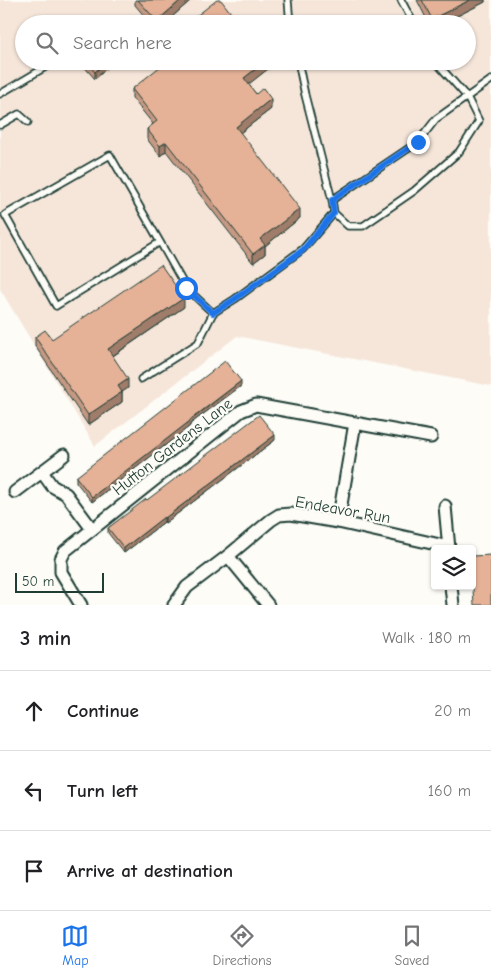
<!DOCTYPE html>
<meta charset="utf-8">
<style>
:root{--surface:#fff;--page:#f6f6f6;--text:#202124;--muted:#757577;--line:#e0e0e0;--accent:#1a73e8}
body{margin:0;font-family:"Comic Neue",sans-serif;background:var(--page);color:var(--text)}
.controls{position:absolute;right:15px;bottom:15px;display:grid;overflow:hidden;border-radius:5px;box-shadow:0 1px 4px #0004}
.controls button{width:45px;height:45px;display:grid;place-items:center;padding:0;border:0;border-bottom:1px solid var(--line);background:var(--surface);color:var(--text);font:25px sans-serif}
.scale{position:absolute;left:15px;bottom:12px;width:89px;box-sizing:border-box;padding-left:5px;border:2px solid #1f3d34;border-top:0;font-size:14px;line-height:18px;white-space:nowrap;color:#1f3d34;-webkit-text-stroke:4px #fdfcf7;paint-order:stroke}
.stop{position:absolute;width:15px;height:15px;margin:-11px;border:4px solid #1a73e8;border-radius:50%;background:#fff}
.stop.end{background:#1a73e8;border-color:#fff;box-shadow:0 1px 5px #0008}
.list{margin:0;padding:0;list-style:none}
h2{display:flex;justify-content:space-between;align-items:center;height:65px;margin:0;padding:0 20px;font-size:21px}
h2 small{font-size:16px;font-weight:400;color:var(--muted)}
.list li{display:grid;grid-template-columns:32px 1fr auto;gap:15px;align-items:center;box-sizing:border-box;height:80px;padding:0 20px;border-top:1px solid var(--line)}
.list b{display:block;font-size:19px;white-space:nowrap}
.list em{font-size:16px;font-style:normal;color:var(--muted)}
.icon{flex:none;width:28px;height:28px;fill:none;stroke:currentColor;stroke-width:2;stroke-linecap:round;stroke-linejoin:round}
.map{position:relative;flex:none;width:491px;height:605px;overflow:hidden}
.search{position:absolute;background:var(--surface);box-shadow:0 1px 4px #0004;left:15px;right:15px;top:15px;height:55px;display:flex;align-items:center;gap:12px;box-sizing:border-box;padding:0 18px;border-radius:28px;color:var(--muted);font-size:19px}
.sheet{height:305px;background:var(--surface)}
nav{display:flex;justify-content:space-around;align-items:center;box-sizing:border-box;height:70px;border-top:1px solid var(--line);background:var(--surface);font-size:14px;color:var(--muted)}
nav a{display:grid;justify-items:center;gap:2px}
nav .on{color:var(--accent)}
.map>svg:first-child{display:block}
.built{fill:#f6e6da;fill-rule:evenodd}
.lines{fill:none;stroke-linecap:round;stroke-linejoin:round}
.service-casing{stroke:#1f3d34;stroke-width:9}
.minor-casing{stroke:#1f3d34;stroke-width:15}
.service{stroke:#fdfcf7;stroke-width:5.5}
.minor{stroke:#fdfcf7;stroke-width:11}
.wall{fill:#c59983;stroke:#1f3d34}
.shaded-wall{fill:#a07d6a;stroke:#1f3d34}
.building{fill:#e5b298;stroke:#1f3d34}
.route{stroke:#1a73e8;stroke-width:6}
.labels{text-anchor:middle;stroke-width:4.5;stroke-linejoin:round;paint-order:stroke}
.street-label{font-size:16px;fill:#1f3d34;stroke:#fdfcf7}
</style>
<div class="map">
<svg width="491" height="605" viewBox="0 0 491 605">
<rect width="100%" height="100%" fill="#fdfcf7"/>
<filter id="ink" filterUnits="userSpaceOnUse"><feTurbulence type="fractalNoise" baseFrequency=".02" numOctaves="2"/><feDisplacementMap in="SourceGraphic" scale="10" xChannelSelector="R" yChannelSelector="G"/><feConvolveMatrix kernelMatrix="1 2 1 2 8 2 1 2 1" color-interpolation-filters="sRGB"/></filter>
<g filter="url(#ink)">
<path class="built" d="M0 0H491V386L237 336 95 446 0 289ZM24 24H467V61H24Z"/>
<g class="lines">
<g class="service-casing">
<g id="service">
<path d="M288 0 290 24"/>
<path d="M401 0 414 24"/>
<path d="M298 61 305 95 332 200 418 142 436 119 467 97 479 121 459 152 414 191 363 226H348L334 213 332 200"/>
<path d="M435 61 467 97 491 80"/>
<path d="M0 94 54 62"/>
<path d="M0 125 19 114 28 122"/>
<path d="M160 242 110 155 5 215 56 306 160 242 186 288 213 313"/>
<path d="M141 379 198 343 213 313 235 299 303 249 334 213"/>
</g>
</g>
<g class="minor-casing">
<g id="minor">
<path d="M42 472 52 486 66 494 92 529"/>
<path d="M15 492 64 455"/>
<path d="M445 506 449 549"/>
<path d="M338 522 355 423"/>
<path d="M228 556 268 605"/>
<path d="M451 586 453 605"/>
<path d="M81 605 61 572V559L65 551 241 411 256 405 431 437"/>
<path d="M174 605 187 587 228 556 271 520 279 515 291 514 338 522 449 547"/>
</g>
</g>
<use href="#service" class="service"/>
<use href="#minor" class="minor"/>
</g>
<g class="wall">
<path d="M135 0H191L164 24H151L135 5Z"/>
<path d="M417 0H485V2L441 24H429Z"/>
<path d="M80 61H115L95 79 80 62Z"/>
<path d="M273 61V65L248 84 256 94 271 109 240 133 300 218 265 246V254L253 263 166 151 160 156 147 139V129L153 124 132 98V89Z"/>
<path d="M184 307 113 356 128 388 122 392V402L88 425 35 346V337L52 339Z"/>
<path d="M241 386 190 424V426L92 502 76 482V477Z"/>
<path d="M275 440 165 523 164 522 124 553 108 533V528L147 500Z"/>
</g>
<g class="shaded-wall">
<path d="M181 0H191L164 24H157V21Z"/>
<path d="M470 0H485V2L441 24H432V19Z"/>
<path d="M107 61H115L95 79V72Z"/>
<path d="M266 61H273V65L244 88V78Z"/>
<path d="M271 99V109L236 136V127Z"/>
<path d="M166 142V151L160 156V146Z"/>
<path d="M300 209V218L265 246V254L253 263V254L260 239Z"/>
<path d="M184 298V307L108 359V349Z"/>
<path d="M128 379V388L118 395V386Z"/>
<path d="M241 381V386L190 424V426L92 502V497Z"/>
<path d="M122 392V402L88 425V415Z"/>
<path d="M275 435V440L165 523V518Z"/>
<path d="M164 517V522L124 553V548Z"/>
</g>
<g class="building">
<path d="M138 0H181L157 21Z"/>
<path d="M217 0H221L234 17 239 13 247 24H186Z"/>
<path d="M422 0H470L432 19Z"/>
<path d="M85 61H107L95 72Z"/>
<path d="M167 61H266L244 78 256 94 263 88 271 99 236 127 300 209 260 239 265 245 253 254 166 142 160 146 147 129 157 121 132 89Z"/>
<path d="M161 265 184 298 108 349 128 379 118 386 122 392 88 415 35 337 45 330 52 339Z"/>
<path d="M225 361 241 381 190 420V421L92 497 76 477Z"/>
<path d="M259 415 275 435 165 518 164 517 124 548 108 528 146 499 147 500Z"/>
<path d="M491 555V605H474L472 575V556Z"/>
</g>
</g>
<g class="lines" filter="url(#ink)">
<path class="route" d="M186 288 213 313 235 299 303 250 334 213 332 200 418 142"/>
</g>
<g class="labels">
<g class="street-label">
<text transform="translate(172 446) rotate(-38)" y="6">Hutton Gardens Lane</text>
<text transform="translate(343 509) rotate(10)" y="6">Endeavor Run</text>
</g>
</g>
</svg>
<div class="controls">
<button><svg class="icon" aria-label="layers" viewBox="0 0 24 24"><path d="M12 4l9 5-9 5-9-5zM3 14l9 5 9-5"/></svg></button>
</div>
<div class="scale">50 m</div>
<div class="stop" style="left:186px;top:288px"></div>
<div class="stop end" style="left:418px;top:142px"></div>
<div class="search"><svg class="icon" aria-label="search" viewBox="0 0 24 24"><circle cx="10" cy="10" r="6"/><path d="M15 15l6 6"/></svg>Search here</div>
</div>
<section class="sheet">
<h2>3 min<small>Walk · 180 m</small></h2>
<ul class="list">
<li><svg class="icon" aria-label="ahead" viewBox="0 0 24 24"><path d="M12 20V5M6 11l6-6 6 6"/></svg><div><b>Continue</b></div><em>20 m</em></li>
<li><svg class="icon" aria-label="left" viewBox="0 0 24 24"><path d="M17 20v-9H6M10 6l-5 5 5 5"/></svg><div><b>Turn left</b></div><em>160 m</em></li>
<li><svg class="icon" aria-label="arrive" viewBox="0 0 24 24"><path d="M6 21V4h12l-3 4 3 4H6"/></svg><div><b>Arrive at destination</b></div></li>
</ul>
</section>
<nav>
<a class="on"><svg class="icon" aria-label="map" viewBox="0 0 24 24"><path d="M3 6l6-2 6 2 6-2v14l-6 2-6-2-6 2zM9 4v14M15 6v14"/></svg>Map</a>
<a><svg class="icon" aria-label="directions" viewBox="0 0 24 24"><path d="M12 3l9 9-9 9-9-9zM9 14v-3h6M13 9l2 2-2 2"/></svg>Directions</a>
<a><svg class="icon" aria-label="saved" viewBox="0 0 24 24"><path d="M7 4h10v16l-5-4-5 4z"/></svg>Saved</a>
</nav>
